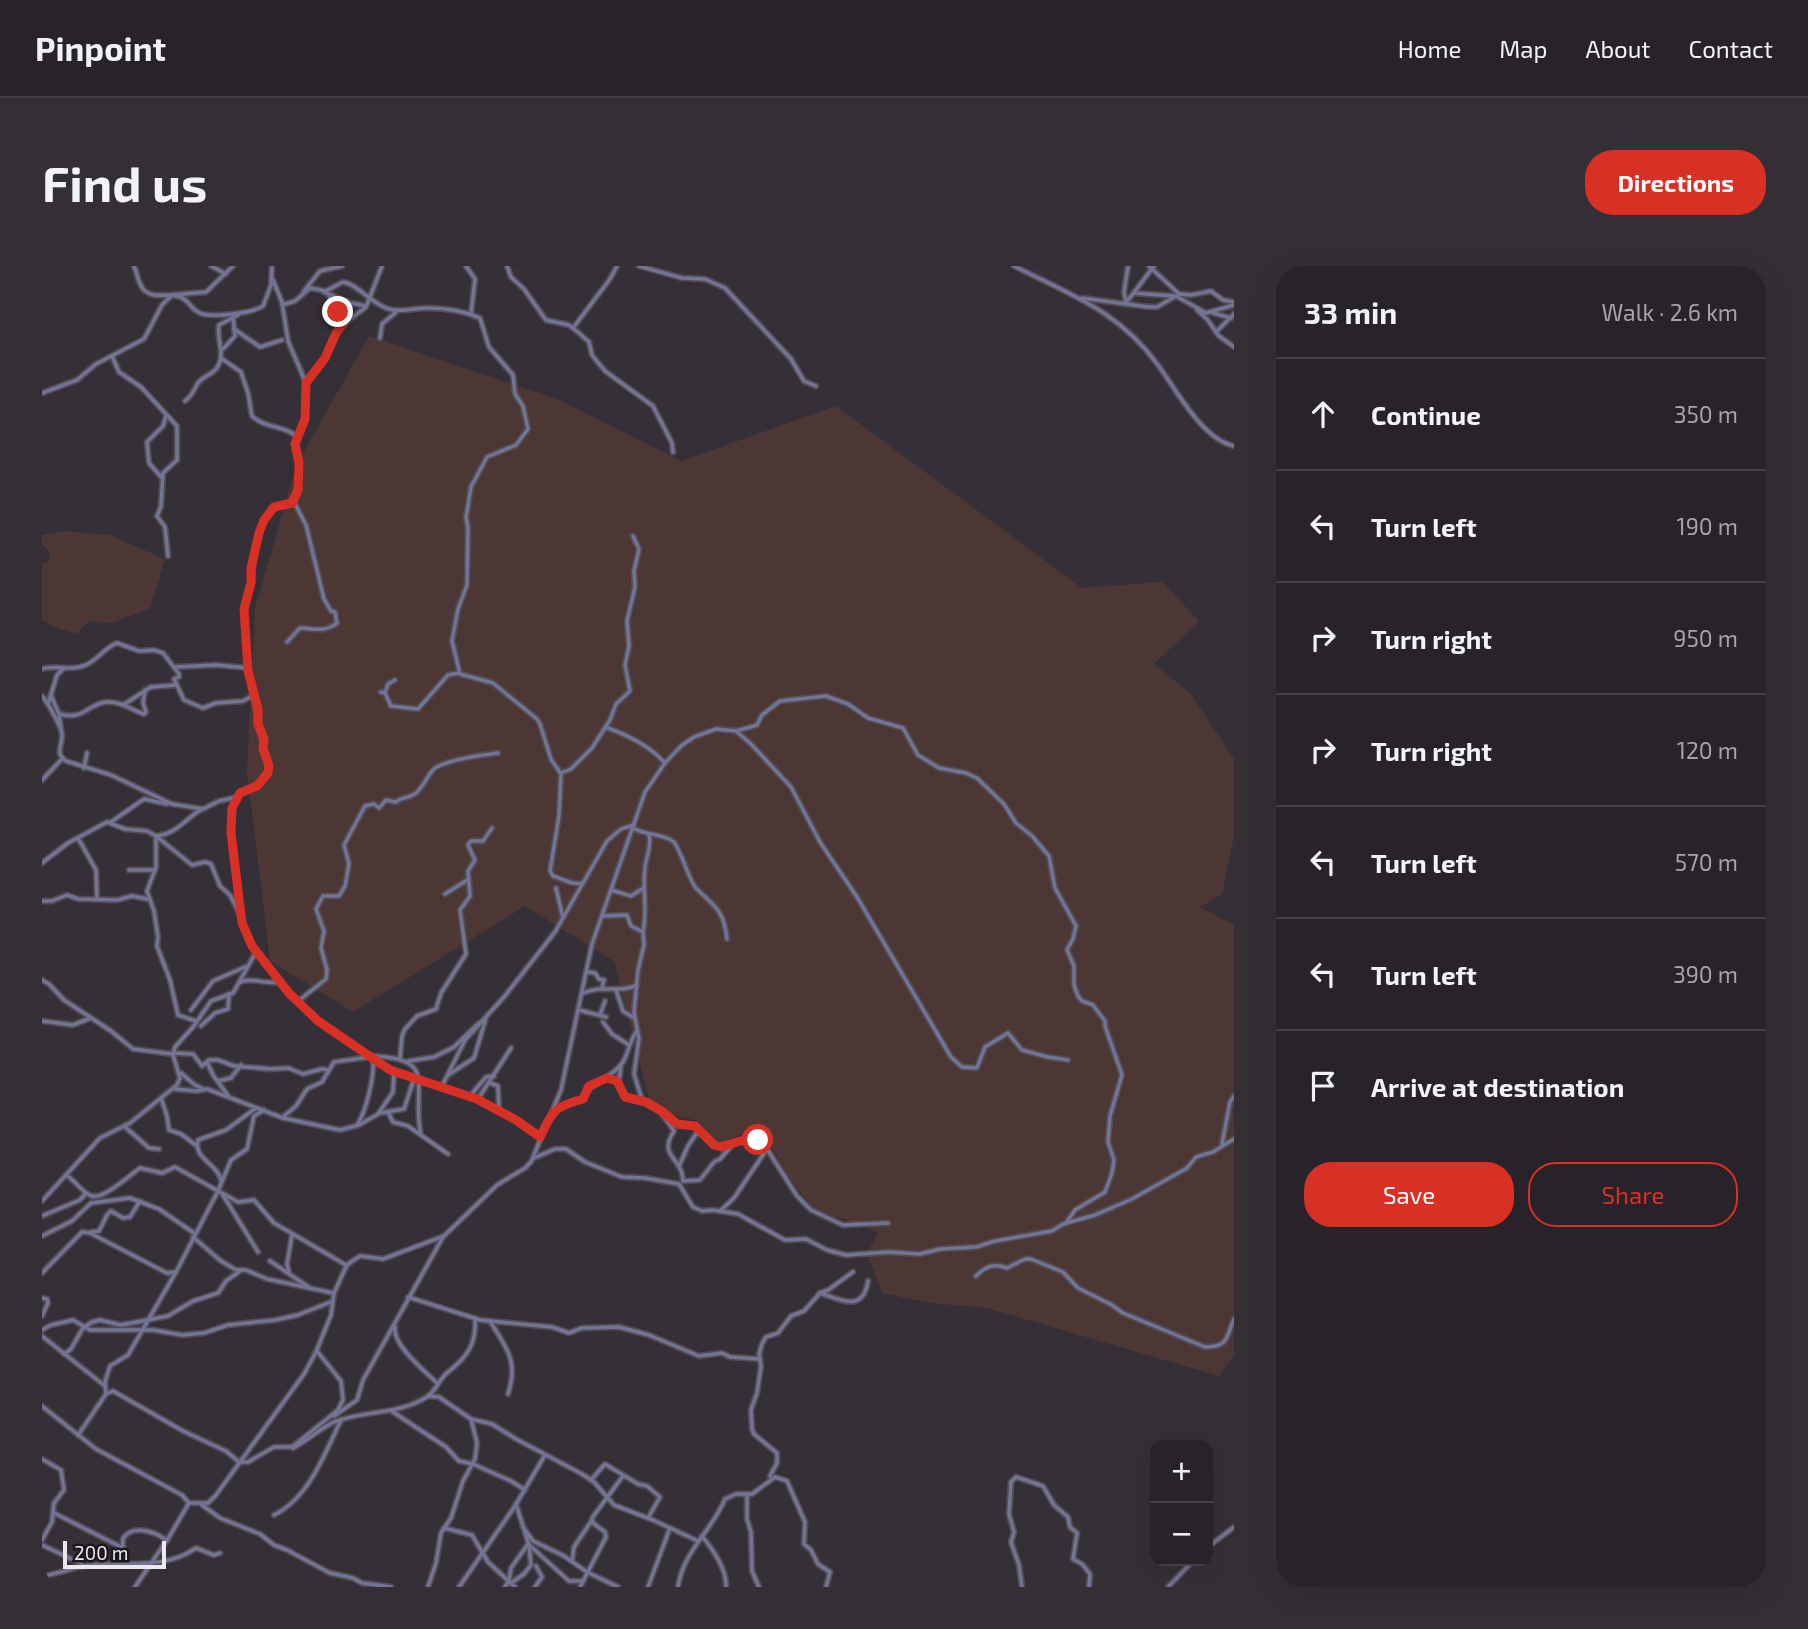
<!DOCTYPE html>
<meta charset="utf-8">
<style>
:root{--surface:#282329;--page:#342f35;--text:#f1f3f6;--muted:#a5a4a8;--line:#444046;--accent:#d93025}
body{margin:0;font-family:"Exo 2",sans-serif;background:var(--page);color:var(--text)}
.controls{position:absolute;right:21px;bottom:21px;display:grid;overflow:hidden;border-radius:14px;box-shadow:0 7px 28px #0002}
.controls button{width:63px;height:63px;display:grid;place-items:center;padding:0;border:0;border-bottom:2px solid var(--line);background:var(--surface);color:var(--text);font:35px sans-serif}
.scale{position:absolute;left:21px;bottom:18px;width:103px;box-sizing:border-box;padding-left:7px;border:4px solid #ece8ee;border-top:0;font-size:19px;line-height:24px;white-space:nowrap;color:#ece8ee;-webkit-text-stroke:5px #1b181c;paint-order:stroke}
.stop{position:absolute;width:21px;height:21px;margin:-16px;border:5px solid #d93025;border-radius:50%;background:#fff}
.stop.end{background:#d93025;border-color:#fff;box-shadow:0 2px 7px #0008}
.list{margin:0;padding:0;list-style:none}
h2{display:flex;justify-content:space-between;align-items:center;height:91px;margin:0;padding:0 28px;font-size:30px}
h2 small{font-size:23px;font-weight:400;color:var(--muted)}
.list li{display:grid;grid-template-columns:46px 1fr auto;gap:21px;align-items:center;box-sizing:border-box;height:112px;padding:0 28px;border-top:2px solid var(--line)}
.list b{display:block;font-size:26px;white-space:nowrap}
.list em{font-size:23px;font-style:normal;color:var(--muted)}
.actions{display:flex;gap:14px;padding:21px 28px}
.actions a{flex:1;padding:16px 0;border:2px solid var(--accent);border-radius:28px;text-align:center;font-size:24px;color:var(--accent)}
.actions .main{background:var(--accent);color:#fff}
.icon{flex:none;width:38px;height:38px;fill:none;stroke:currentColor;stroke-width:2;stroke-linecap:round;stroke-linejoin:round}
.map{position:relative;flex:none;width:1192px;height:1321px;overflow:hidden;border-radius:28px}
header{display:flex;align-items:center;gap:42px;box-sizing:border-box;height:98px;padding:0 35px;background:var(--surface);border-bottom:2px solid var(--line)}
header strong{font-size:33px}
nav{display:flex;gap:38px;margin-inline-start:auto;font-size:24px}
.intro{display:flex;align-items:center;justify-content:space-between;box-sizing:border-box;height:168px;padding:0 42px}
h1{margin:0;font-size:49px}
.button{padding:18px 32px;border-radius:28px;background:var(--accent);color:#fff;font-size:24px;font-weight:700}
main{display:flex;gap:42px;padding:0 42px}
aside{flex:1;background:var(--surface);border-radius:28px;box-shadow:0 7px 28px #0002}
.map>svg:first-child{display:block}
.green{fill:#4d3735}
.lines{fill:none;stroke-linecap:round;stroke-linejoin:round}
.minor-casing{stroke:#524d54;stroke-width:7}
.minor{stroke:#737493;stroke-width:3.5}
.route{stroke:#d93025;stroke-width:9}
</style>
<header>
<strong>Pinpoint</strong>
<nav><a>Home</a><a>Map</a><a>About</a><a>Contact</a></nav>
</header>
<div class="intro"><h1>Find us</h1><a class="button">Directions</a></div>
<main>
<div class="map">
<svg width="1192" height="1321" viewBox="0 0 1192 1321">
<rect width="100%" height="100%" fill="#352f37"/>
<g class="green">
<path d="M327 70 515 133 639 195 794 140 1040 322 1120 316 1157 355 1112 398 1149 428 1192 493V569L1180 628 1158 641 1192 659V1090L1177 1110 945 1042 888 1037 840 1027 825 987 836 967 816 957 773 945 746 910 718 861 675 878 655 855 633 849 607 833 572 695 483 640 311 746 228 695 205 506 213 342 254 200Z"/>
<path d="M22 265 67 269 123 293 108 343 69 357 47 355 34 368 12 361 0 354V297L8 295 7 285 0 279V269Z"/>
</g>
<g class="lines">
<g class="minor-casing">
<g id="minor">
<path d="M92 0C96 9 96 19 103 25 113 33 123 27 135 30 146 32 147 41 156 46 166 53 211 47 221 40L229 19 230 0"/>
<path d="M169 0 184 8"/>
<path d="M340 0 324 41 298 61 285 89 264 117 263 153 253 178 257 197 256 224 250 237C221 241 221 256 214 281 211 294 211 306 209 318 207 327 201 334 202 344 202 363 204 383 206 402 209 429 218 455 221 480 222 489 230 496 226 506 221 520 209 520 198 527L189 543V567L200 657 210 680 247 727 276 755 348 804 436 833 474 854 498 871"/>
<path d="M424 0 433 13 429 48"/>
<path d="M465 0 469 11 482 23 504 54 527 59 537 67 547 76 550 89 563 105 611 140 630 177 631 186"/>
<path d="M597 0 640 12 663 13 683 22 749 93 762 115 774 120"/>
<path d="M972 0C1029 29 1077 45 1116 99 1135 125 1160 173 1192 180"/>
<path d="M1107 0 1137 28"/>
<path d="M231 14 240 36 246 75 264 117"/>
<path d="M262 25 278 5 300 0"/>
<path d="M282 26 309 37 324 40"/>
<path d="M1092 27 1132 30"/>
<path d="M1137 28 1149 29 1169 25 1181 34 1192 36"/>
<path d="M287 29 289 36 302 57"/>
<path d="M1040 32 1107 41H1115L1134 30 1164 47 1192 39"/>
<path d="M1084 36 1082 26 1086 0"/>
<path d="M1084 37 1112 0"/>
<path d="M240 39 253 35 268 22 284 25 301 16C316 18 329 38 347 43 359 47 372 42 385 42 403 42 422 45 438 52L447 81 471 109 473 128 481 140 486 163 474 179 445 191 429 221 424 252 426 261 425 319 416 343 410 375 418 408 451 417 495 453 498 458 509 493 519 508 517 550 508 605 511 610C522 613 528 619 541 617"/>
<path d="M1155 44 1165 53 1177 70 1192 81"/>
<path d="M1171 47 1189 52"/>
<path d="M531 62 568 13 575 0"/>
<path d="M192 63 218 81 240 74"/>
<path d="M1174 66 1192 48"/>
<path d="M338 72 340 58 354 46"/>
<path d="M181 83 193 70 191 51"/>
<path d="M70 90 77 106 99 121 135 160V194L121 207 119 240 115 250 123 261 126 290"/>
<path d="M179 92 199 106 206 127 210 150C224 163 242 159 254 170"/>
<path d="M0 127 35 114 54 98 102 73 120 39 130 29 164 26 191 0"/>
<path d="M143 135C151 129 151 125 156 117 160 111 169 109 174 103 185 89 174 74 177 59L196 49"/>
<path d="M120 212 107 197 105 176 121 160 124 150"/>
<path d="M245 376 258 362C271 362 283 367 295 357L293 346 289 345 282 333 264 259 252 236"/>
<path d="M133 401 174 399 206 402"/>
<path d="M0 403C14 399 28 405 41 400 55 396 61 382 75 377L97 385 112 384 121 387 137 408V411L132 413 142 434 161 442 174 437 201 435 212 429"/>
<path d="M339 426 343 427 349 440 376 443 406 409 417 407"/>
<path d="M343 427 346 418 353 414"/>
<path d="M0 430C6 437 19 460 20 468 21 480 12 486 24 495L69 509 130 538 161 543 177 535 195 531"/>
<path d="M9 430 17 448 19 463"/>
<path d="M6 438 15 409 22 402"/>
<path d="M81 439 109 421 135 419"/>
<path d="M17 448C43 455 46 437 65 436 79 435 90 444 102 448L104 446 101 437 103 424"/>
<path d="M563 461C586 469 607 479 623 497"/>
<path d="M694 465 715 459 720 449 738 435 784 430 806 438 826 452 861 462 876 489 897 502 924 507 935 512 962 538 974 557 990 570 1007 590 1013 622 1034 660 1031 673 1025 684 1032 700V719L1036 730 1040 735 1051 739 1063 755V760L1080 809 1068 850 1066 876 1072 894 1070 907 1063 926 1033 944 1024 957"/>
<path d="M42 502 45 487"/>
<path d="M519 507 529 503 550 482 568 454 574 438 588 425 583 399 587 380 585 355 593 321 592 305 597 283 591 270"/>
<path d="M0 514 20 493"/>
<path d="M69 556 102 533 125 538"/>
<path d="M591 562C604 570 621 567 632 576 640 587 647 614 654 622 673 641 682 644 685 673"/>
<path d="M36 572 54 604 55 633"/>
<path d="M0 597 26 577 65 556 83 563 105 565 114 570 150 599 163 596 169 598 178 620 188 629 198 648"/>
<path d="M87 604H113"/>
<path d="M514 622 521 652"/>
<path d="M569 624 589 630 600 623"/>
<path d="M403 628 427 613"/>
<path d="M0 635H10L25 629 36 633 75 634 90 630 105 633"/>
<path d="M560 650 585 649 589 660 601 666 602 679 596 704 592 746 597 773 592 808 600 834"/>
<path d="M601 665C606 644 600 624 603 602 604 590 610 582 607 569"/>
<path d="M545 706 553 707 557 713 562 714 560 722"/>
<path d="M0 714 7 718 22 734 69 765 91 783 130 788"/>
<path d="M197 717C207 710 224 719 238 716"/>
<path d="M574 724 581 745 592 752"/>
<path d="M541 727C562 718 576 728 595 719"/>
<path d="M255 736 284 713 285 704 279 682 282 665 274 643 281 630H297L303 620 307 598 302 579 323 540 332 538 337 542 344 534 354 536C360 530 367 533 374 527 381 521 384 512 391 504 400 494 441 489 456 487"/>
<path d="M149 744 171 715 203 701"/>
<path d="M537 744 564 751"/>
<path d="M558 749 563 735"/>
<path d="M0 755 31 759 49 752"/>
<path d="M154 755 136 749 128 714 115 680 116 671 112 645 105 625 114 601V570C135 568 144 552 160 543"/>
<path d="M561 756 570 768 587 779"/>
<path d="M159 760 173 747 186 743 187 728"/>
<path d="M131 787 151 788 160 800 167 794H176L192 800 229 803 246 802 261 808 280 803 286 804"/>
<path d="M327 790C400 791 368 821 379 869"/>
<path d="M358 792 360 770 363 763 375 750 394 743 399 727 424 688 418 644 428 630 426 605 433 594 426 579 429 575H441L450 562"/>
<path d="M367 795 392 791 412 781 437 757"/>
<path d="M165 796 171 809 187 831"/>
<path d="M139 807 153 819 161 823"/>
<path d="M406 809 432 792 444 752"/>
<path d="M565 812 575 815 583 831 604 837 621 846 635 858 653 860 672 879 679 881 698 875 716 873 725 883 755 930 769 944 801 959 846 957"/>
<path d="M176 815 189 812 199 799"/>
<path d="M577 815 579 799"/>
<path d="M448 817 456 820 457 844"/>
<path d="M399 822 423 774 462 731 513 666 565 575 579 563 592 559"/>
<path d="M133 823 154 825 165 823 241 852 298 864 317 859 338 847 362 843 372 813"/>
<path d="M428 830 444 811 452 810"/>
<path d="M119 832 125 850 127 864 139 868 155 880"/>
<path d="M436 833 469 782"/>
<path d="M513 844 528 836 540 834C548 815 570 813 581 796 587 786 587 775 595 765"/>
<path d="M618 845 632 865C615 891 641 891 641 915"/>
<path d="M346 846 351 856 366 860 406 888"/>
<path d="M336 848 351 826 352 806"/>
<path d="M242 850 254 840 265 823 280 816 292 796 327 791"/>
<path d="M315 859C324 846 333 809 331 793"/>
<path d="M82 860 107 882 117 883"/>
<path d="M1180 878 1188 836 1192 830"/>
<path d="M492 892 513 883H524L543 896 580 911 603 912 637 918 651 941 660 945 671 944 696 948 743 974 764 973 785 984 804 989 847 986 878 988 898 983 934 981 953 975 1010 965 1021 958 1053 949 1090 933 1145 902 1154 891 1171 886 1192 873"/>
<path d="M637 900 646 880 654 868H658"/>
<path d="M24 909C33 914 41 928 50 930 62 933 88 909 98 902L120 907 133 901 196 936 212 934 232 957 304 999"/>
<path d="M179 914C176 898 151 893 156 874L184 864 214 842"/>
<path d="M641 915 658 914 672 896 678 893 692 877"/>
<path d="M181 929 216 986"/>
<path d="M0 935 58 872 88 857 135 819 138 812 131 789 133 781 151 761 169 735 191 727 214 686"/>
<path d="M678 945 692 932 725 883"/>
<path d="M0 950 38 934 44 927"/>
<path d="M49 966 57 965 65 949 69 945 81 952 88 951 98 935"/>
<path d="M0 970 30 955 49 937 88 932 117 943 152 967"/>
<path d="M151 971 179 995 194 1004H204L225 1013 291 1027"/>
<path d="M228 995 268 1022"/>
<path d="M247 1006 245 998 250 969"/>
<path d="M0 1007 40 966 48 967 125 1007 134 1006"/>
<path d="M934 1010C944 1000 952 997 965 1002L983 993H989L1021 1006 1036 1022 1070 1039 1081 1047 1163 1081C1187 1081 1184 1071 1192 1053"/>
<path d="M778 1027C799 1034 821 1047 826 1015"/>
<path d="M366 1031 438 1054 510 1061 527 1067 540 1062 577 1061 607 1069 657 1090 680 1087 688 1091 718 1093"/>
<path d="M0 1032 5 1033 6 1037 0 1050"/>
<path d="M448 1055C464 1082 477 1094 466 1128"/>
<path d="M353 1061C350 1079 384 1106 396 1118"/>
<path d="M0 1064 9 1059 31 1054 48 1064H111L140 1069 162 1067 186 1059 233 1054 256 1049 291 1035"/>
<path d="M0 1070 63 1120"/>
<path d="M22 1088 29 1083 41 1062 50 1056 58 1054 79 1059 126 1050 151 1035 176 1027 184 1015 198 1005"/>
<path d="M64 1128 71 1125 141 1165 184 1185 197 1196H206L232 1181H250L296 1144 301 1134 299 1115 275 1085"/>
<path d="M386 1130 397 1131 429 1153 450 1158 474 1173 540 1208 552 1216 572 1239 611 1254 656 1275"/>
<path d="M0 1140 54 1183 140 1229 147 1237"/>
<path d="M351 1146 404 1181 417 1195 431 1198 469 1215 483 1224"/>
<path d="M292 1150 315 1134 321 1114 401 971"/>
<path d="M36 1169 64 1128 63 1116 68 1100 86 1089 134 1006 176 925 189 894 205 883 212 850 222 844"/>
<path d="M251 1182C265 1175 277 1163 292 1156 323 1144 356 1149 385 1131 394 1125 397 1113 406 1106 425 1091 435 1078 433 1052"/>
<path d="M0 1193 19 1204 22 1224 12 1237 10 1256 0 1274"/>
<path d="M728 1210 735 1197V1187L712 1168 710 1163 709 1144 715 1127 719 1100 717 1088 720 1078 724 1071 736 1067 749 1050 762 1045 778 1027 786 1024 811 1006"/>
<path d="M549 1214 563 1198 596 1218 605 1220 618 1231 606 1252"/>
<path d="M705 1228V1253L709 1266 710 1305 717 1321"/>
<path d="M160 1239 178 1252 218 1268 232 1279 245 1284 288 1307 311 1312 320 1317 349 1321"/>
<path d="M12 1247 81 1282"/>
<path d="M232 1249C267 1232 283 1187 299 1154"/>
<path d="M481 1261 491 1275 522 1290 545 1306 576 1321"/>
<path d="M402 1262 430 1269 446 1296 473 1321"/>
<path d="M660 1270C671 1284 685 1303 684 1321"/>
<path d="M0 1279 40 1298"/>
<path d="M1166 1281 1192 1261"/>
<path d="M530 1295 532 1281 550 1254"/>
<path d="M82 1296C77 1290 80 1289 81 1281 81 1277 79 1273 83 1270 93 1259 115 1266 125 1275"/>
<path d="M0 1313C9 1306 16 1308 26 1304 67 1290 116 1309 154 1282L172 1289 178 1287"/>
<path d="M469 1317 482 1308 489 1299 487 1279 474 1238"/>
<path d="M93 1321 127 1271 147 1237H166L174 1229 262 1108 274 1086 289 1049 292 1027 303 1003 306 998 318 990 341 993 402 970 455 919 483 902 489 896 519 824 550 678 603 526 623 497 639 480 652 471 674 463 694 465 709 478 749 521 778 576 815 631 909 791 920 801 935 802 943 781 966 767 980 784 1006 791 1026 794"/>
<path d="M386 1321 394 1297 399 1267 409 1252 421 1215 433 1193 435 1177 429 1153"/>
<path d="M417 1321 473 1240 503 1189"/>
<path d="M463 1321 467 1315 469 1302 486 1278 527 1315H541"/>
<path d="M493 1321 500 1311 494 1300"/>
<path d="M538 1321 564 1271 563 1266 551 1257 550 1252 581 1210"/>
<path d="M606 1321 628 1262"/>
<path d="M636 1321C641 1285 670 1265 683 1233L694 1228H710L733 1211 745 1215 763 1256 762 1278 769 1284 776 1298 788 1306 784 1321"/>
<path d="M980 1321 977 1299 969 1276 972 1266 967 1248 969 1216 974 1211 1001 1220 1012 1239 1026 1251 1028 1261 1035 1267 1031 1293 1040 1298 1048 1308 1047 1321"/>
<path d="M1126 1321 1151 1295"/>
</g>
</g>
<use href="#minor" class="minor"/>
</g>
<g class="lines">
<path class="route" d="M296 46 302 57 294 67 283 92 264 117 263 153 253 178 257 197 256 224 250 237 232 241 222 254 217 267 209 302V317L202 343 206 405 216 443V458L222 473 221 482 227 500 226 507 215 520 198 527 190 542 189 567 200 657 210 680 247 727 276 755 348 804 435 833 474 854 498 871C511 845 511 841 541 833L547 820 565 812 575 815 583 831 604 836 621 846 635 858 653 860 672 879 679 881 698 875 716 874"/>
</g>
</svg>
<div class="controls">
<button>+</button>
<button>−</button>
</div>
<div class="scale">200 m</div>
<div class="stop" style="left:716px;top:874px"></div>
<div class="stop end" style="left:296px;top:46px"></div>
</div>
<aside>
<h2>33 min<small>Walk · 2.6 km</small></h2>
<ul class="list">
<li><svg class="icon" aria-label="ahead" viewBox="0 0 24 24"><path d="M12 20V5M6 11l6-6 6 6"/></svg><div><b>Continue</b></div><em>350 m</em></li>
<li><svg class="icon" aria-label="left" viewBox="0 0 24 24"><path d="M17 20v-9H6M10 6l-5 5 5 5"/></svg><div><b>Turn left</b></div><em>190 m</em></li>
<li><svg class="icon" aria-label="right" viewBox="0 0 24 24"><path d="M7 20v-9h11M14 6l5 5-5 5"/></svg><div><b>Turn right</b></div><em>950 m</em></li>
<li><svg class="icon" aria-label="right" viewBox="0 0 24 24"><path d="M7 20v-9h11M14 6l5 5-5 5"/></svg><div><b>Turn right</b></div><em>120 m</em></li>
<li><svg class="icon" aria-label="left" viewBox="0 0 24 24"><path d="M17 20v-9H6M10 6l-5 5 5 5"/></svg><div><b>Turn left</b></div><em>570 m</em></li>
<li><svg class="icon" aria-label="left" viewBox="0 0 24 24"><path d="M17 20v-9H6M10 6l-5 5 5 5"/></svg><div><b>Turn left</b></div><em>390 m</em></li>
<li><svg class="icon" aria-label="arrive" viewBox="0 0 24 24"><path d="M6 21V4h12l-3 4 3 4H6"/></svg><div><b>Arrive at destination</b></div></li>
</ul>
<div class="actions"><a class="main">Save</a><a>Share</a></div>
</aside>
</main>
